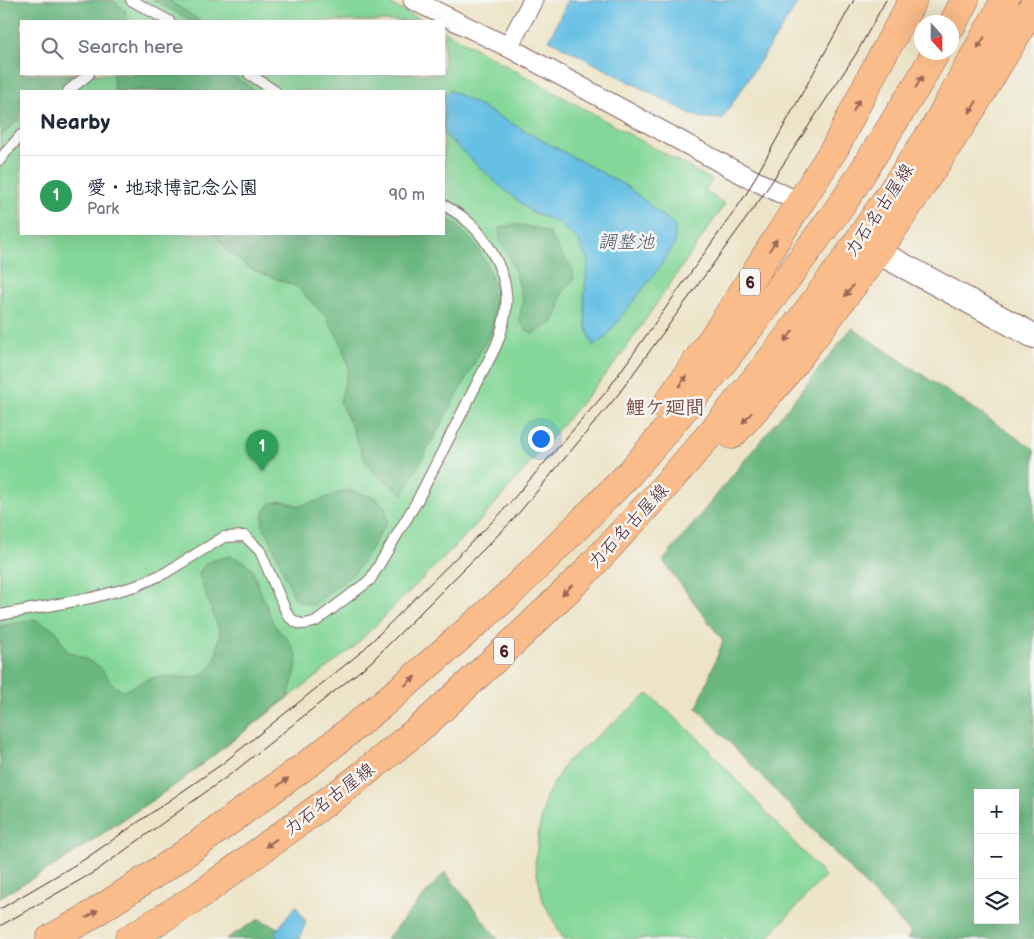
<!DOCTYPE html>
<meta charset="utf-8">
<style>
:root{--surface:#fff;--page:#f6f6f7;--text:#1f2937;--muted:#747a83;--line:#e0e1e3;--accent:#1f6fb2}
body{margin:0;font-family:"Balsamiq Sans","Klee One",sans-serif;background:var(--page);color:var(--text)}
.controls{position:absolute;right:15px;bottom:15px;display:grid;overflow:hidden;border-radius:0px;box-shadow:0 5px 20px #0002}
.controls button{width:45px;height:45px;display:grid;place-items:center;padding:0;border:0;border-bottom:1px solid var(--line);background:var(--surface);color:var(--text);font:25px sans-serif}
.compass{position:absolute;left:914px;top:15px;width:45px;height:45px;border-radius:50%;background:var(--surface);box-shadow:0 5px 20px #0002;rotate:159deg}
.you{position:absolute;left:540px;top:438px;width:18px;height:18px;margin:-12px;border:4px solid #fff;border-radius:50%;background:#1a73e8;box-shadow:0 0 0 8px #1a73e833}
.badge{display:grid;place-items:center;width:32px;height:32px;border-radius:50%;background:var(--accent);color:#fff;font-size:16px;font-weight:700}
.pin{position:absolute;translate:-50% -41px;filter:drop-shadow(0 1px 2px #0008)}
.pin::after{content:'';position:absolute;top:26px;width:18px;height:15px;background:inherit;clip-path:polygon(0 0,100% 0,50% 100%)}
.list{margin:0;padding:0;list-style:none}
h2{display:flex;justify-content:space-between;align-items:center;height:65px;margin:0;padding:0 20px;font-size:21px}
h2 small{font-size:16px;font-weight:400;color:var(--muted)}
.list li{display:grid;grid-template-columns:32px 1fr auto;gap:15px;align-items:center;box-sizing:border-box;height:80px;padding:0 20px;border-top:1px solid var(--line)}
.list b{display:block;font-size:19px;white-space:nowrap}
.list p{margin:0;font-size:16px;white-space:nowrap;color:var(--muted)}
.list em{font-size:16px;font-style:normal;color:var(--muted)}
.icon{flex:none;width:28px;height:28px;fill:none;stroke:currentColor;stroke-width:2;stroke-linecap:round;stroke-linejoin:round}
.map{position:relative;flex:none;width:1034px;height:939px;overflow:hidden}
.search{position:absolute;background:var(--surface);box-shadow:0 5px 20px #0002;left:20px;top:20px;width:425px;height:55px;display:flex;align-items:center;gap:12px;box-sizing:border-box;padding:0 18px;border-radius:0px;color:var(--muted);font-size:19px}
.panel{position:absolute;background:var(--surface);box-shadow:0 5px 20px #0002;left:20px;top:90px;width:425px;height:145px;border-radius:0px}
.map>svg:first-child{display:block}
.green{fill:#84d798;stroke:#677b62;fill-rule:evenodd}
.forest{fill:#6bb880;stroke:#5a6c56;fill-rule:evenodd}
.water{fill:#66c0e4;stroke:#587088}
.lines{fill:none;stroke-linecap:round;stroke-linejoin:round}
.service-casing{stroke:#836462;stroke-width:12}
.minor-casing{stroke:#836462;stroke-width:21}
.tertiary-casing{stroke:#836462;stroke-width:26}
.primary-casing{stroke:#836462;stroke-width:29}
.service{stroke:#fff;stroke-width:10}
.minor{stroke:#fff;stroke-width:19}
.tertiary{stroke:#fff;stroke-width:24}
.primary{stroke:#f9bc8a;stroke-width:28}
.tram{stroke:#4a1f2b;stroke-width:1}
.oneway{fill:#996656}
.labels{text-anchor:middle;stroke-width:5;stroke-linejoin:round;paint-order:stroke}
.shield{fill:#f6f6f2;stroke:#7e6067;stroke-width:1}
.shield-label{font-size:16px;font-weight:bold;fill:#4a1f2b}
.street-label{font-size:18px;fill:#4a1f2b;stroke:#f6f6f2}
.water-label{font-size:19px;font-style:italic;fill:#54576c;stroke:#f6f6f2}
.quarter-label{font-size:20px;font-weight:bold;fill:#7b4a44;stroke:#f6f6f2}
</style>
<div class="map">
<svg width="1034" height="939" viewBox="0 0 1034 939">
<rect width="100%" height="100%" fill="#f6f6f2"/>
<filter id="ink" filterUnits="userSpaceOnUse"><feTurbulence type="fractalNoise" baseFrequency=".02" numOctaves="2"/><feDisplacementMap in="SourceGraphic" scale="10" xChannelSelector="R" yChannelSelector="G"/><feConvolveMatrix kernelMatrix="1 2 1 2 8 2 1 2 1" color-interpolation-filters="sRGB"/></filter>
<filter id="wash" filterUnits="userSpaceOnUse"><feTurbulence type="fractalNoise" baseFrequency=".0096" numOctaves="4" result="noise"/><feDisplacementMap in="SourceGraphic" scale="20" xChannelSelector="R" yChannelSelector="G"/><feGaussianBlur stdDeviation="1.12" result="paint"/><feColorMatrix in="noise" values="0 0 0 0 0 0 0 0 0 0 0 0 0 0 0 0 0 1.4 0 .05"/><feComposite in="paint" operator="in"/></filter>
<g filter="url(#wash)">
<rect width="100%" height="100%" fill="#ede4c7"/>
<g class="green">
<path d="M0 0H382L424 21H21V74H444V31L712 180 705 191 725 204 617 361 483 518 353 648 175 785 57 864 0 897ZM21 91H444V234H21Z"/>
<path d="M648 694 698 738 825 876 766 939H563L543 901 535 864 539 830 546 797 566 762Z"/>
</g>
<g class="forest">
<path d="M0 0H110L116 3 125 10 127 21H21V74H73L51 91H21V117L0 137Z"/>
<path d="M153 0H168L201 21H192Z"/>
<path d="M113 74H230L256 91H114Z"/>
<path d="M444 217 460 228 476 246 487 265 497 295 492 329 483 347 403 494 375 473 365 461 353 430 340 402 349 367 340 341 326 317 297 287 251 269 229 252 214 234H444Z"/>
<path d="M515 224 535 228 549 233 564 258 573 269V281L565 289 560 300 559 310 552 323 533 334 525 329 519 320 523 300 518 281 512 263 500 239 499 228Z"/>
<path d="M852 328 1034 449V939H907L911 933 697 708 723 641 663 561ZM978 793H1015V920H978Z"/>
<path d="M346 490 374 497 385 506 387 522 361 564 354 573 318 601 311 605 298 601 294 596 268 534 262 526 264 512 271 503 283 501 300 506 320 500Z"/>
<path d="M231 556 242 561 251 567 273 623 279 631 287 638 297 656 296 670 288 697 175 785 57 864 0 897V626L36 620 55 630 67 651 84 658 100 667 114 686 124 691 150 678 166 676 190 678 204 674 215 661 220 632 203 588 199 574 205 564 217 559Z"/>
<path d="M445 872 498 939H386Z"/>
<path d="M259 919 302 939H226Z"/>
</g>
<g class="water">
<path d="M568 0H800L722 119 697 117 549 40Z"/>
<path d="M450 90 628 187 675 226V244L659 268 604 339 593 346 586 326 584 297 588 261 578 240 558 223 530 211 500 186 444 134V96Z"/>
<path d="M296 906 306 922 299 939H277L276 931Z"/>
</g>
</g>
<g filter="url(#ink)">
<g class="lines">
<g class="service-casing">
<g id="service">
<path d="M131 0 169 21"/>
<path d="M249 74 275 91"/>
<path d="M68 91 89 74"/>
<path d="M0 160 6 152 21 135"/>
<path d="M0 615 91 598 136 586 165 573 224 537 245 536 260 551 288 616C298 625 302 626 316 621L370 580 416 503 496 346C511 308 511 283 489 247 483 237 475 227 466 220 460 214 451 210 444 205"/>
</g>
</g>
<g class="minor-casing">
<g id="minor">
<path d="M413 0 508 47 734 170 800 203"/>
<path d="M508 47 533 0"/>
</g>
</g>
<g class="tertiary-casing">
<path id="tertiary" d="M878 252 1034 336"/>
</g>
<g class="primary-casing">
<g id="primary">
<path d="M952 25 965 0"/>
<path d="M665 407 725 320 836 146 874 71 913 0"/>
<path d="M732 435 783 378 878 252 973 107 1034 5"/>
<path d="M50 939 82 921 176 860 320 755 403 687 506 597 559 545 629 474 717 370 791 273 847 197 919 82 936 52"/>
<path d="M129 939 197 897 355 781 426 723 507 648 582 576 659 493 718 425 776 353 844 262 935 127 1005 0"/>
</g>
</g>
<use href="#service" class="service"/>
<use href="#minor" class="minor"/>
<use href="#tertiary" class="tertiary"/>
<use href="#primary" class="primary"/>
<g class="tram">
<path d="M0 909 85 859 222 764 360 653 500 514 606 392 745 196 854 0"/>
<path d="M0 926 96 871 235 771 371 662 512 521 617 396 759 201 856 54 886 0"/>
</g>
</g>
<defs><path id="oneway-solid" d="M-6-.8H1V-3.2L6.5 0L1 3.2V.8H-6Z" transform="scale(1.25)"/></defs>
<g class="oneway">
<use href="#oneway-solid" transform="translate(981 43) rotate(119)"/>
<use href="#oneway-solid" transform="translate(919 82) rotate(-59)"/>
<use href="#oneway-solid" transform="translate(856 106) rotate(-63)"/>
<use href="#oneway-solid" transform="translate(973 107) rotate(122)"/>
<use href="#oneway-solid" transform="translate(773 245) rotate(-57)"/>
<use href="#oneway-solid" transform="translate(849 291) rotate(127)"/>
<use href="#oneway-solid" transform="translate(789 336) rotate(127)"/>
<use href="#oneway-solid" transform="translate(683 381) rotate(-55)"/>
<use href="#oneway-solid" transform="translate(747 418) rotate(132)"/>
<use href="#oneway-solid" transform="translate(567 590) rotate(136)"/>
<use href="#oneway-solid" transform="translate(410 681) rotate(-41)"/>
<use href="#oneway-solid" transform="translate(283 782) rotate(-36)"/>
<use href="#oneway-solid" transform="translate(271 843) rotate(144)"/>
<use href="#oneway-solid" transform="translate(92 914) rotate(-33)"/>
</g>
</g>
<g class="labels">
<g class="shield">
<rect x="740" y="268.5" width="20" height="27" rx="4"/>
<rect x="494" y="637.5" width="20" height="27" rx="4"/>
</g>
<g class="shield-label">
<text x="750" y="288">6</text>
<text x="504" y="657">6</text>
</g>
<g class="street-label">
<text transform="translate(879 210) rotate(-56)" y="6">力石名古屋線</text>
<text transform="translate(628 526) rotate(-47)" y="6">力石名古屋線</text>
<text transform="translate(329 799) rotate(-37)" y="6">力石名古屋線</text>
</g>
<g class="water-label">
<text x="626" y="248">調整池</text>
</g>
<g class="quarter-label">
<text x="665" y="414">鯉ケ廻間</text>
</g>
</g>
</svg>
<div class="controls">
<button>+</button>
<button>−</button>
<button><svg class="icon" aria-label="layers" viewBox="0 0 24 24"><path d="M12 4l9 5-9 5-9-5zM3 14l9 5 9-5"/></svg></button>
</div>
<svg class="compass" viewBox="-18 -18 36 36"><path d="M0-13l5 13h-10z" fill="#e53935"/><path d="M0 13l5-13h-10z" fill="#747a83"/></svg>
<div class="you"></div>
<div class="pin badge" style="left:262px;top:471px;background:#2e9e5b">1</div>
<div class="search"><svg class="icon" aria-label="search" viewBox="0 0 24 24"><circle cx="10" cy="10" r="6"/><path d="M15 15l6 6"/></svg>Search here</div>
<section class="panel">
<h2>Nearby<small></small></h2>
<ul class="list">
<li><span class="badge" style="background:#2e9e5b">1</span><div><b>愛・地球博記念公園</b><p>Park</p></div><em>90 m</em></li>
</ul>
</section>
</div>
